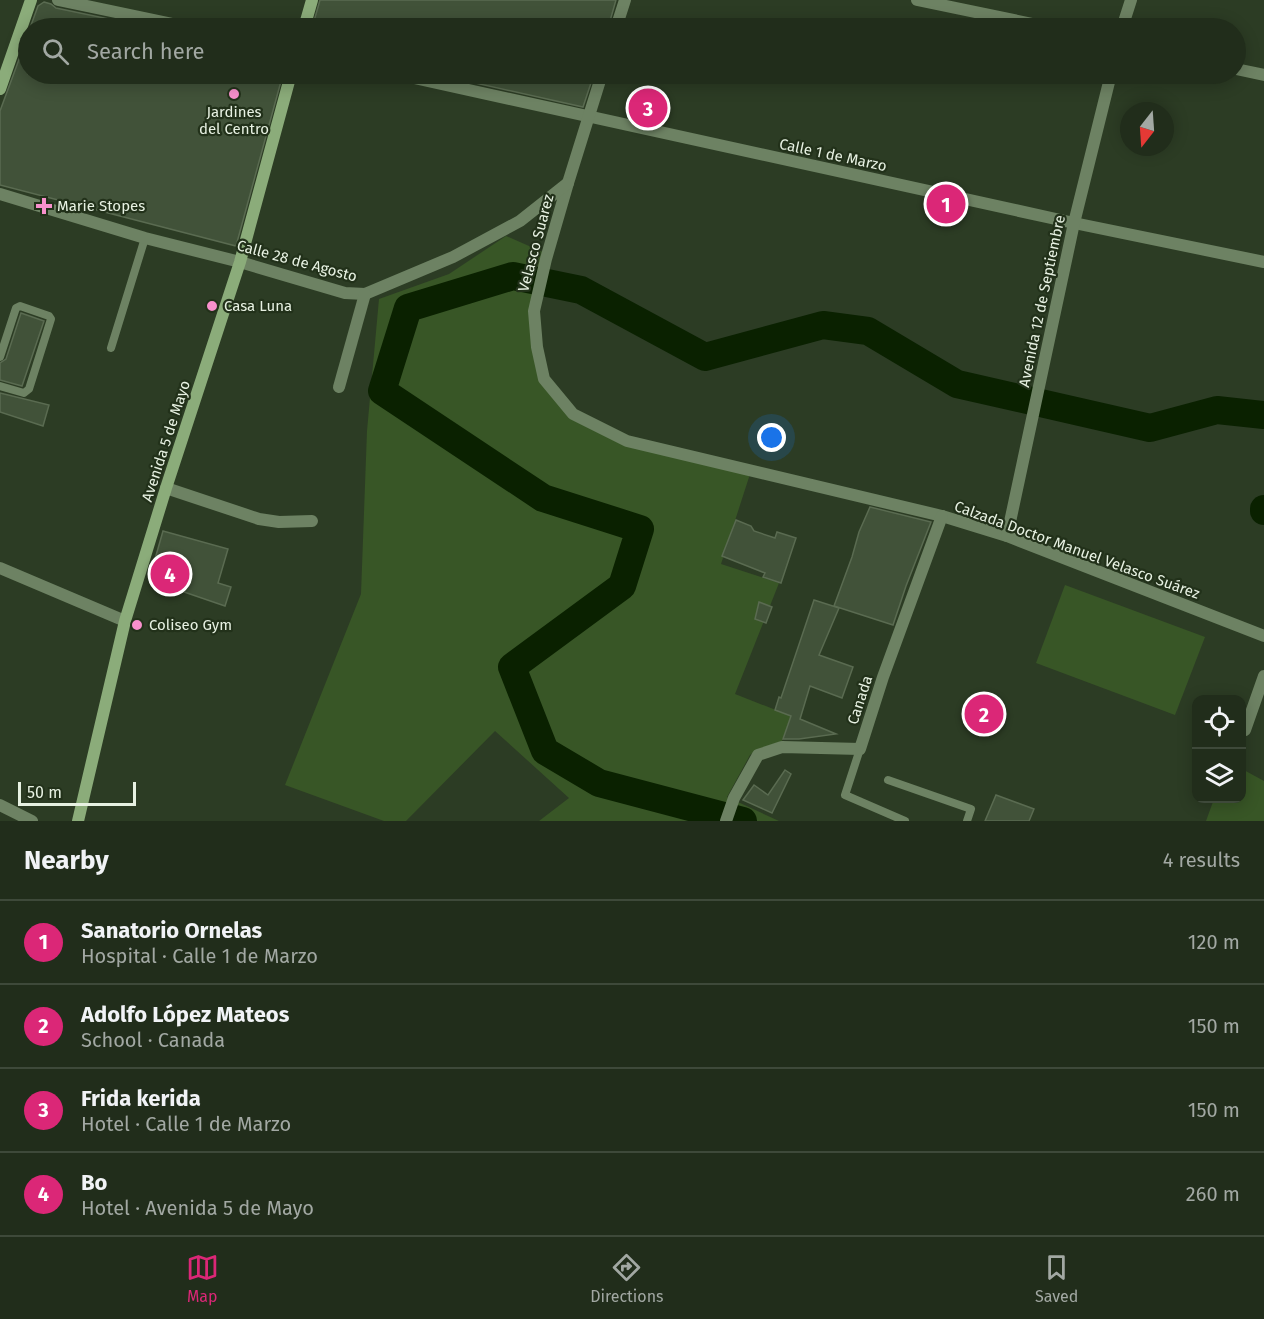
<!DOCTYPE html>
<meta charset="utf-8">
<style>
:root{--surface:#212d1b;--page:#293524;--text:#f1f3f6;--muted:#a2a8a3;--line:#3e493a;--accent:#db2777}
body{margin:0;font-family:"Fira Sans",sans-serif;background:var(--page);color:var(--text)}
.controls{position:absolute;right:18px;bottom:18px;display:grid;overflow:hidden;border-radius:12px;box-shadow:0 3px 15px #0003}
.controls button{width:54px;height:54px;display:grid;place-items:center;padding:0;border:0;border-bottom:2px solid var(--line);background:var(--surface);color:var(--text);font:30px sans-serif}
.compass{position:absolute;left:1120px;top:102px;width:54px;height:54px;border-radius:50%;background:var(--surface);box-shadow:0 3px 15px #0003;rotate:197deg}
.scale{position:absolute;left:18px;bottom:15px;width:118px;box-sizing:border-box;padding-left:6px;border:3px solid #e7f1e2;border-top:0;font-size:16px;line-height:21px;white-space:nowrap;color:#e7f1e2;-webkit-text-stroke:4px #22311a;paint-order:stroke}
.you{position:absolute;left:772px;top:438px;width:21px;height:21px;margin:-15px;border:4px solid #fff;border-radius:50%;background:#1a73e8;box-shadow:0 0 0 9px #1a73e833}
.badge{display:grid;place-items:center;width:39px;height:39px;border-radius:50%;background:var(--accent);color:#fff;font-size:20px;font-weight:700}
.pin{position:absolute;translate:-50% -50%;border:3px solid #fff;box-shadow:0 2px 6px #0006}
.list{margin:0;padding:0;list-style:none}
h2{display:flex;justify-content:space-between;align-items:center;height:78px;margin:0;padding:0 24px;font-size:26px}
h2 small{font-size:20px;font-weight:400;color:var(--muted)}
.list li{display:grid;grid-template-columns:39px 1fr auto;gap:18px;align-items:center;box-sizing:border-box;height:84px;padding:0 24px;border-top:2px solid var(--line)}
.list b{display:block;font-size:22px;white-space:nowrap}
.list p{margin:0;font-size:20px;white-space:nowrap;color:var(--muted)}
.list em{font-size:20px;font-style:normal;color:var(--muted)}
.icon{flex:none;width:33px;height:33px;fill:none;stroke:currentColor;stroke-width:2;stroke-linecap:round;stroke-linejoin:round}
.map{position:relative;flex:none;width:1264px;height:821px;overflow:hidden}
.search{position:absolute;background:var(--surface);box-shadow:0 3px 15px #0003;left:18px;right:18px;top:18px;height:66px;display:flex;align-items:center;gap:15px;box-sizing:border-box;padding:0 21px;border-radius:33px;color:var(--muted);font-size:22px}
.sheet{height:414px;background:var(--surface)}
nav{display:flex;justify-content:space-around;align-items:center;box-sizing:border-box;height:84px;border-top:2px solid var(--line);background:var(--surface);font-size:16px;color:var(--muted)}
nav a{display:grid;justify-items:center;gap:3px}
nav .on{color:var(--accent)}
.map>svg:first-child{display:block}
.green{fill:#385626}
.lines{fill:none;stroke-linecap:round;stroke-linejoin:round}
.river{stroke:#0a2100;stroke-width:28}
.building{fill:#415239;stroke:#5a6b51;stroke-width:1.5}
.service{stroke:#6d8263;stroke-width:8}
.minor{stroke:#6d8263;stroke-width:12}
.secondary{stroke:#8bac7a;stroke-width:12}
.poi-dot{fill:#f890cc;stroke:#22311a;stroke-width:2}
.labels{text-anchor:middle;stroke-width:4.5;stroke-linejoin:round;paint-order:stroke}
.poi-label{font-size:15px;fill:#e7f1e2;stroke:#22311a;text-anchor:start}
.street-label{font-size:15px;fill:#e7f1e2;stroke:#22311a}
</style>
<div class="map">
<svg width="1264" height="821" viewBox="0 0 1264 821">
<rect width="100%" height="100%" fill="#2c3c24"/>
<g class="green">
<path d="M506 236 545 253 532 347 570 417 626 444 751 471 721 564 779 583 735 694 791 716 782 741 756 750 750 755 727 797 779 821H539L569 798 495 731 406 821H384L285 785 361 594 367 431 379 299 449 274Z"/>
<path d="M1065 585 1205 637 1175 715 1036 663Z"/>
<path d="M1242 769 1264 781V821H1206L1214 799 1242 798Z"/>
</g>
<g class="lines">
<g class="river">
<path d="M1264 509V511"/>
<path d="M743 821 599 783 545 751 512 667 622 586 640 529 543 498 382 391 408 308 513 276 581 290 705 357 823 325 868 331 957 384 1150 428 1217 410 1264 415"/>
</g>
</g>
<g class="building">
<path d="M320 0H616L608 28H312Z"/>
<path d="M44 2 51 4 56 8 138 25 137 28H30L38 6Z"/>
<path d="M28 35V74H283L236 246 0 185V111Z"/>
<path d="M457 74H594L583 107 457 79Z"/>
<path d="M21 313 44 321 22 386 0 380V363L6 359Z"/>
<path d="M0 393 49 405 43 426 0 412Z"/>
<path d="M870 507 931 522 906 586 893 625 834 606 852 557 859 532Z"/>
<path d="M736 520 751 526 754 531 775 538 777 532 796 538 781 583 763 577 765 573 722 556Z"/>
<path d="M163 531 228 549 218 583 231 587 225 606 149 580Z"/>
<path d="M814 600 839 608 819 655 853 667 842 698 810 686 800 719 836 734 799 739H783L791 716 775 710 779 697 781 698Z"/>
<path d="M759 602 772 607 766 623 755 619Z"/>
<path d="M785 770 791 774 772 813 743 800 754 785 768 795Z"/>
<path d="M996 795 1034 809 1029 821H985Z"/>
</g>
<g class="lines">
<g class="service">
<path d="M111 348 145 238"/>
<path d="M0 357 16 308 20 306 49 316 51 319 29 389 24 393 0 386"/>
<path d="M860 749 845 795 905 821"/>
<path d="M888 780 971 809 967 821"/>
</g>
<g class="minor">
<path d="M58 0 192 28"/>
<path d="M917 0 1052 28"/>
<path d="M616 28 625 0"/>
<path d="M1122 28 1131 0"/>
<path d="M1236 69 1264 75"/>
<path d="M396 74 1074 223 1264 262"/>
<path d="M602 74 568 183 546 259 534 311 537 347 544 379 573 414 627 441 942 516 1007 536 1264 636"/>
<path d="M0 194 145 238 240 262 345 293 365 294 453 257 520 221 568 183"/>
<path d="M339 387 365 294"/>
<path d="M166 488 259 519 279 522 312 521"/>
<path d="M1007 536 1074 223 1111 74"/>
<path d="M0 568 125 621"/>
<path d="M1245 730 1264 676"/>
<path d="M0 805 32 821"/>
<path d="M726 821 734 798 758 755 782 747 860 749 883 677 942 516"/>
</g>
<g class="secondary">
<path d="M304 28 312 0"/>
<path d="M0 89 31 0"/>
<path d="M78 821 125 621 166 488 240 262 291 74"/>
</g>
</g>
<g class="poi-dot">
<circle cx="234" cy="94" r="6"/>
<path d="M41 197h6v6h6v6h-6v6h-6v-6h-6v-6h6z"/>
<circle cx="212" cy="306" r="6"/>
<circle cx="137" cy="625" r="6"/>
</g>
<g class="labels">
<g class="poi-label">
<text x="234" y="117" text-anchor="middle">Jardines<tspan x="234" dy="17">del Centro</tspan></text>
<text x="57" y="211">Marie Stopes</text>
<text x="224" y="311">Casa Luna</text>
<text x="149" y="630">Coliseo Gym</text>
</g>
<g class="street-label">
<text transform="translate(833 155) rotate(12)" y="5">Calle 1 de Marzo</text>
<text transform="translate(536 243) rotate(-75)" y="5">Velasco Suarez</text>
<text transform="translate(297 261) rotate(15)" y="5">Calle 28 de Agosto</text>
<text transform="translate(1042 301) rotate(-78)" y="5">Avenida 12 de Septiembre</text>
<text transform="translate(166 441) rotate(-72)" y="5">Avenida 5 de Mayo</text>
<text transform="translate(1077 550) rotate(20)" y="5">Calzada Doctor Manuel Velasco Suárez</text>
<text transform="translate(860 700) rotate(-72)" y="5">Canada</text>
</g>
</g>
</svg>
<div class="controls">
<button><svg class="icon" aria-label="locate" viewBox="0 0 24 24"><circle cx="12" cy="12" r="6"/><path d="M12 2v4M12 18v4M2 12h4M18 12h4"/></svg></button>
<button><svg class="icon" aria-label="layers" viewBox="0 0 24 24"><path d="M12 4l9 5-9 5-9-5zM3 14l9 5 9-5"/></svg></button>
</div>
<svg class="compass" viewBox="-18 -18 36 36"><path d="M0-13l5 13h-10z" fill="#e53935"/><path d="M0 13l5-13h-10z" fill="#a2a8a3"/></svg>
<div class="scale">50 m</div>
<div class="you"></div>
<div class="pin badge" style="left:946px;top:204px">1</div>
<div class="pin badge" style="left:984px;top:714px">2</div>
<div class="pin badge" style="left:648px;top:108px">3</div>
<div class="pin badge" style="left:170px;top:574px">4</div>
<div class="search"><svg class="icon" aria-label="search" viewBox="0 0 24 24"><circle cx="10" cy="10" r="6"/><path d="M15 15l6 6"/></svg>Search here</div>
</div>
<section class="sheet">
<h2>Nearby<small>4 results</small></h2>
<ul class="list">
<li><span class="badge">1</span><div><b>Sanatorio Ornelas</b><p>Hospital · Calle 1 de Marzo</p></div><em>120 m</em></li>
<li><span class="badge">2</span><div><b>Adolfo López Mateos</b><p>School · Canada</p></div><em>150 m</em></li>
<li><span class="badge">3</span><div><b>Frida kerida</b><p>Hotel · Calle 1 de Marzo</p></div><em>150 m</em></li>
<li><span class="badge">4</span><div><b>Bo</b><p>Hotel · Avenida 5 de Mayo</p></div><em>260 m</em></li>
</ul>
</section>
<nav>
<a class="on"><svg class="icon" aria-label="map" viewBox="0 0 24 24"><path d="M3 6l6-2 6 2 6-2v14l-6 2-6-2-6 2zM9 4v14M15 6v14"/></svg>Map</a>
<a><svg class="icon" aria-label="directions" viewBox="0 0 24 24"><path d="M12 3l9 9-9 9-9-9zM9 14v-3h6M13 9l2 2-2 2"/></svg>Directions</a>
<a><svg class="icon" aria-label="saved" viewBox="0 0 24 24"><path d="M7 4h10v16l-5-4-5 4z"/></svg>Saved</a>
</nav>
